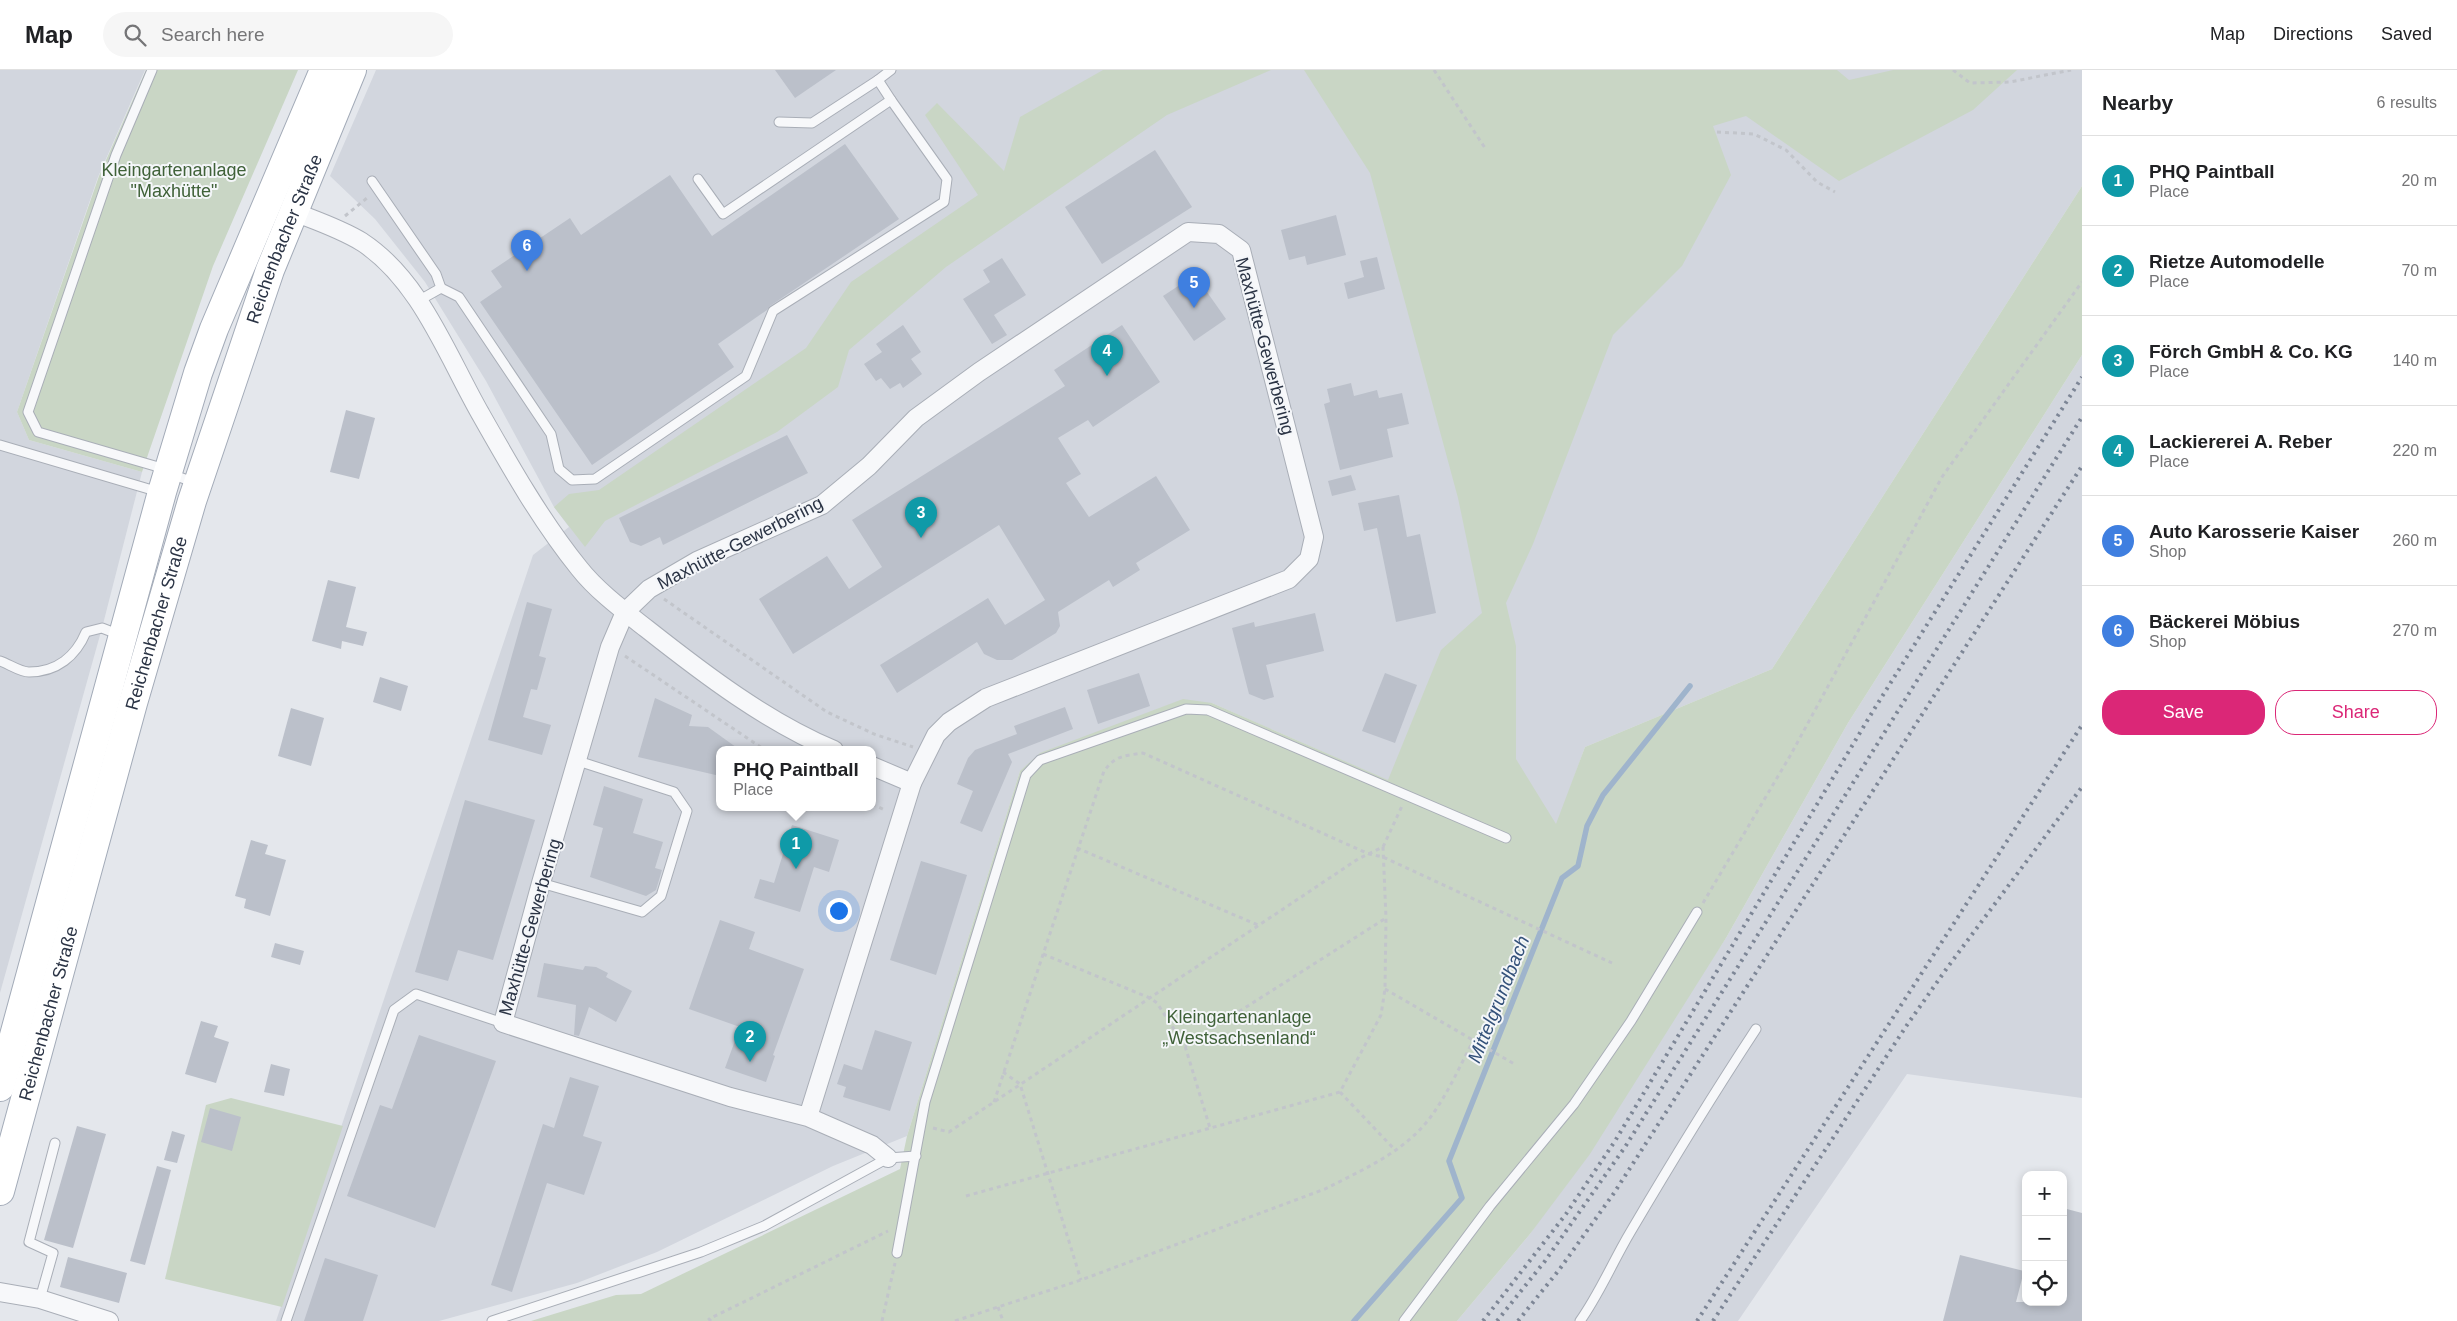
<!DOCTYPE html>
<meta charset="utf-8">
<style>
:root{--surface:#fff;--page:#f6f6f6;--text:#202124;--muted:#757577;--line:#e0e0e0;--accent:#db2777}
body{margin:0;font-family:Arial,sans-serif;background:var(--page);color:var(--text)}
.controls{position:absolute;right:15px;bottom:15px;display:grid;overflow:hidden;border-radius:10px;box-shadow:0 2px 8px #0003}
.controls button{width:45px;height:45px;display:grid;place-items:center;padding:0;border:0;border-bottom:1px solid var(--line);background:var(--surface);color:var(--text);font:25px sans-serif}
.you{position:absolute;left:838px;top:840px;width:18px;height:18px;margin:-12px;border:4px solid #fff;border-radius:50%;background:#1a73e8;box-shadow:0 0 0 8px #1a73e833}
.badge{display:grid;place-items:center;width:32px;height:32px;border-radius:50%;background:var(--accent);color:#fff;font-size:16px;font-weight:700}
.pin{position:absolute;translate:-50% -41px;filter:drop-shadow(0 1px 2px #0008)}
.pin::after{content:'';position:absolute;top:26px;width:18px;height:15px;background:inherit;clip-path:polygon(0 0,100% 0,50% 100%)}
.popup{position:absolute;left:716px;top:676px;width:160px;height:65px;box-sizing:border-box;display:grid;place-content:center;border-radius:10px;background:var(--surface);filter:drop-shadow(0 1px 4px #0005);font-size:16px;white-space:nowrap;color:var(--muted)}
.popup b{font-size:19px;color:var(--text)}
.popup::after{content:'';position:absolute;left:50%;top:100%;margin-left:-10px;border:10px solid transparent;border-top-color:var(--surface)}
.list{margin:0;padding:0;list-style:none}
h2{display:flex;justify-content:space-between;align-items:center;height:65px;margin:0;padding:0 20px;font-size:21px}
h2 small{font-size:16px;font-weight:400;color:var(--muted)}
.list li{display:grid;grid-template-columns:32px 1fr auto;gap:15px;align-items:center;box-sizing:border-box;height:90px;padding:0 20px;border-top:1px solid var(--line)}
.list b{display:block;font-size:19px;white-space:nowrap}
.list p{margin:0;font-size:16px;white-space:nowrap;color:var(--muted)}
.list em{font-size:16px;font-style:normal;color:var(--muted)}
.actions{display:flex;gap:10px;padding:15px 20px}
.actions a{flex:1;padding:11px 0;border:1px solid var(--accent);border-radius:20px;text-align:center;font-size:18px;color:var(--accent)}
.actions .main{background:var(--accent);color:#fff}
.icon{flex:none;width:28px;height:28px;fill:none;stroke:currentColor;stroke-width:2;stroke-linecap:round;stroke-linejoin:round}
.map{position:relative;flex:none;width:2082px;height:1251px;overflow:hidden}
header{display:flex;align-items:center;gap:30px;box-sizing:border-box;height:70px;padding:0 25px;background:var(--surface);border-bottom:1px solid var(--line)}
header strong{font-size:24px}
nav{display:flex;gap:28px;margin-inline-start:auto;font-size:18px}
.search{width:350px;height:45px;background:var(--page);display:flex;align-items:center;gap:12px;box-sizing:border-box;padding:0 18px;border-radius:28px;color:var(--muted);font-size:19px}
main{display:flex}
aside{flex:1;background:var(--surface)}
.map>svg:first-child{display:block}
.built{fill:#d2d6de;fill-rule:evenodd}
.green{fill:#c9d6c5}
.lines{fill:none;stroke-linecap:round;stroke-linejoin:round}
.stream{stroke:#9fb4cc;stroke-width:5.5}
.building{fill:#bbc0ca}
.lane-casing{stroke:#a9aeb7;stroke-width:11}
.street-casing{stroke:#a9aeb7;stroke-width:20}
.primary-casing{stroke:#a3abb8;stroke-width:30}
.path{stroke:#c2c5cb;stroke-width:3;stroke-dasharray:4 4;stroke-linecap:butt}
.lane{stroke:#f7f8fa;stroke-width:9}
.street{stroke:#f7f8fa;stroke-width:18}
.primary{stroke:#fff;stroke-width:28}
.rail{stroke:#7d8696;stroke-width:4;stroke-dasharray:2.5 5;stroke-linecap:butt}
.labels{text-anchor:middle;stroke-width:4;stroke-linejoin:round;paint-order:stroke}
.park-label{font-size:18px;fill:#3f6138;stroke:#f4f6f9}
.street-label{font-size:18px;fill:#2b3445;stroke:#f4f6f9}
.water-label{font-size:19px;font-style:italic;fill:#34527a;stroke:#f4f6f9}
</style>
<header>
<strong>Map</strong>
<div class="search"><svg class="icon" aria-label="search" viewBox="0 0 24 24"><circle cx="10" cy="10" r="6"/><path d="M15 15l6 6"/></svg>Search here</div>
<nav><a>Map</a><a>Directions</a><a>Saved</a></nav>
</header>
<main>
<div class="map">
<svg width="2082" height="1251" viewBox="0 0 2082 1251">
<rect width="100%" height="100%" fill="#e4e7ec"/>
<g class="built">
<path d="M0 0H145L98 107 17 342 29 370 142 402 102 558 0 923Z"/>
<path d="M376 0H2082V116L1772 599 1585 677 1547 782 1512 765 1212 633 1020 701 907 1066 833 1096 657 1182 577 1213 439 1251H276L533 485 569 457 554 437 486 311 425 212 375 149 330 106ZM720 680H872V738H720Z"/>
<path d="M2082 285V1028L1907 1004 1738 1251H1457L1530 1164 1726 868 1848 653Z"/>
</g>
<g class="green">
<path d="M146 0H298L213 196 142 402 29 370 17 342 99 106Z"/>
<path d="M1103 0H1271L1167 45 946 197 849 280 838 317 777 362 605 451 585 477 554 437 569 424 599 420 806 278 851 212 978 125 925 45 937 33 1004 101 1020 47Z"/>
<path d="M1304 0H1837L1849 10 1893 0H2017L1973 40 1839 111 1746 46 1713 56 1731 105 1682 196 1613 265 1533 474 1506 533 1516 576V689L1556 754 1585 677 1772 599 2082 116V285L1848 653 1726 868 1590 1084 1530 1164 1457 1251H531L616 1225 641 1224 900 1099 907 1066 1020 701 1040 683 1183 629 1212 633 1388 710 1441 580 1482 543 1458 428 1370 103Z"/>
<path d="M231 1028 343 1056 282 1237 165 1209 206 1035Z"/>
</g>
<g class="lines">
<path class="stream" d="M1354 1251 1462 1128 1449 1091 1562 808 1578 796 1587 756 1603 725 1690 616"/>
</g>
<g class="building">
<path d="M775 0H836L795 28Z"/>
<path d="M845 74 899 149 770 236 767 240 718 274 734 297 592 395 480 232 502 217 491 201 570 148 581 165 670 105 712 166Z"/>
<path d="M1155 80 1192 137 1102 194 1065 137Z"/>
<path d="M1336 145 1346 185 1307 195 1305 186 1289 190 1281 160Z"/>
<path d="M1377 187 1385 219 1348 229 1344 213 1364 207 1360 191Z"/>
<path d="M1002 188 1026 225 994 245 1007 265 992 274 963 229 990 212 983 200Z"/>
<path d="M1195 205 1226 249 1194 271 1163 226Z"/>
<path d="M903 255 921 282 911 289 922 304 903 318 900 313 890 319 881 308 876 311 864 294 882 282 876 274Z"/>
<path d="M1122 255 1160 312 1093 357 1088 350 1058 368 1081 404 1066 413 1089 447 1156 406 1190 460 1136 493 1140 500 1113 517 1109 510 1058 542 1060 556 1056 563 1012 590H997L984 584 977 572 897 623 880 595 988 528 1005 555 1045 530 999 455 793 584 759 529 827 486 849 519 882 497 852 450 1065 316 1054 300Z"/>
<path d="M1351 313 1354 326 1377 320 1379 328 1402 323 1409 354 1387 359 1393 387 1340 400 1324 334 1330 332 1327 319Z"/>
<path d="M346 340 375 348 359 409 330 402Z"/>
<path d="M787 365 808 403 663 475 660 467 641 476 630 472 619 448Z"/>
<path d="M1351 405 1356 420 1332 426 1328 411Z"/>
<path d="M1399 425 1407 467 1420 464 1436 543 1396 552 1377 458 1364 461 1358 433Z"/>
<path d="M328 510 356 517 346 557 367 562 363 576 342 571 341 579 312 571Z"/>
<path d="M527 532 552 539 539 586 546 588 537 620 531 619 523 647 551 655 542 685 488 670Z"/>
<path d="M1315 543 1324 581 1266 595 1274 627 1264 630 1249 624 1232 558 1254 552 1255 557Z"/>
<path d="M1139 603 1150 636 1098 654 1087 620Z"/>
<path d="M1385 603 1417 615 1395 673 1362 661Z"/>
<path d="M380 607 408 616 401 641 373 632Z"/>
<path d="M655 628 692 645 689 656 708 657 740 680H720V706L638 687Z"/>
<path d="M1065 637 1073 659 1008 684 1012 692 982 762 960 753 973 721 957 714 968 688 975 680 1017 664 1014 656Z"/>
<path d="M291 638 324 648 311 696 278 686Z"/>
<path d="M604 716 643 729 633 763 663 772 655 798 662 800 656 820 646 826 590 807 603 758 593 755Z"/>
<path d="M465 730 535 750 493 890 458 880 448 911 415 902Z"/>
<path d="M792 755 839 770 829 802 814 797 800 842 754 828 760 809 774 813Z"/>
<path d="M251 770 268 775 265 784 286 790 270 846 244 838 246 829 235 826Z"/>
<path d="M921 791 967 805 936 905 890 890Z"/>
<path d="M720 850 755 862 749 879 804 899 773 985 775 986 766 1012 725 998 740 957 689 939Z"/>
<path d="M275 873 304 881 300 895 271 887Z"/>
<path d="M544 893 583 900 585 896 596 897 608 903 606 907 632 921 616 952 589 937 579 966 574 965 576 935 537 927Z"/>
<path d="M201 951 218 956 214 967 229 972 216 1013 185 1004Z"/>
<path d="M875 960 912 972 890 1041 843 1027 846 1017 837 1014 844 994 862 1000Z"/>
<path d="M419 965 496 991 435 1158 347 1126 380 1035 392 1039Z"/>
<path d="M271 994 290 999 284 1026 264 1022Z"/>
<path d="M570 1007 599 1016 583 1066 602 1072 584 1125 547 1113 512 1222 491 1215 543 1054 554 1058Z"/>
<path d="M210 1038 241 1047 232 1081 201 1072Z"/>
<path d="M77 1056 106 1064 73 1178 44 1170Z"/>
<path d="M172 1061 185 1065 177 1093 164 1090Z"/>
<path d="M157 1096 171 1100 145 1195 130 1191Z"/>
<path d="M2063 1138 2082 1143V1251H1943L1960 1185 2024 1201 2016 1232H2063Z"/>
<path d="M68 1187 127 1203 119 1233 60 1217Z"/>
<path d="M325 1188 378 1205 363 1251H304Z"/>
</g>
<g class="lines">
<g class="lane-casing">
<g id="lane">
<path d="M152 0 116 85 28 342 38 362 155 396 168 403 196 413"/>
<path d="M891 30 878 10 891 0"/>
<path d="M779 52 812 53 878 10"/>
<path d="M372 111 436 204 441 218 418 231"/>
<path d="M441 218 459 227 551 364 559 399 572 410 595 409 746 306 773 241 944 132 947 109 891 30 723 144 698 109"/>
<path d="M0 375 159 422"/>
<path d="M0 591C9 594 20 602 29 602 57 602 76 586 86 562L102 558 120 565"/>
<path d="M541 813 642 842 661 826 687 741 674 722 578 691"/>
<path d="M897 1183 925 1032 1026 705 1040 690 1186 639 1208 640 1506 768"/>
<path d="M40 1229 53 1183 29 1172 55 1073"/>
<path d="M286 1251 394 940 416 924 503 953"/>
<path d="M492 1251 701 1182 764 1156 888 1088 916 1086"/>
<path d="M1404 1251 1490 1136 1574 1034 1631 951 1697 842"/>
<path d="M1580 1251C1600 1223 1613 1191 1631 1161 1671 1093 1712 1026 1756 959"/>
</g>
</g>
<g class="street-casing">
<g id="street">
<path d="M294 142C317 151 341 159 362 172 420 210 447 285 480 343 510 396 541 451 579 498 597 521 624 541 647 559 704 604 767 652 834 680"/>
<path d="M872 696 912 713"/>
<path d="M808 1047 730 1027 503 953 541 813 610 577 625 542 649 519 697 491 822 435 869 396 916 348 979 302 1188 162 1219 164 1241 180 1314 467 1309 489 1289 509 986 628 949 652 936 665 912 713 808 1047 872 1075 888 1088"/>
<path d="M0 1222 40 1229 109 1251"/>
</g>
</g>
<g class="primary-casing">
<g id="primary">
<path d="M0 1017 162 422 198 303 214 259 324 0"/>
<path id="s1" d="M0 1121 133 633 192 431 270 200 352 0"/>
</g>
</g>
<g class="path">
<path d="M1434 0 1485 78"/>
<path d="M1953 0 1970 13 2010 12 2071 0"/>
<path d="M1717 62 1754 64 1786 80 1817 112 1835 122"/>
<path d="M345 146 367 128"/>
<path d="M664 529 827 642 874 664 913 677"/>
<path d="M625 586 765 680"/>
<path d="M872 734 885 740"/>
<path d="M1077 778 1258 855"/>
<path d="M1703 833 1790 686 1942 407 2082 212"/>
<path d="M1043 884 1150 928 1157 933 1185 976 1210 1058"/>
<path d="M1385 919 1516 995"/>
<path d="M1185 976 1386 848"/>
<path d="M1003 1002 1020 1014 1081 1210"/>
<path d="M1340 1022 1395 1080"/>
<path d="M994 1032 1104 701C1116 685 1124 686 1143 683L1369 784 1383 787 1612 893"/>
<path d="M933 1058 949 1062 1358 789 1383 777 1402 736"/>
<path d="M966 1126 1340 1022 1381 945 1385 919 1386 848 1383 777"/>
<path d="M998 1237 1003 1251"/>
<path d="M711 1251 709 1249 888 1161"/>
<path d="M882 1251 895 1193"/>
<path d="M955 1251 1081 1210 1325 1119C1362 1100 1407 1081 1432 1045 1448 1023 1460 996 1473 971"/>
</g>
<use href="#lane" class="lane"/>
<use href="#street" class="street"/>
<use href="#primary" class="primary"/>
<g class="rail">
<path d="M1483 1251 1566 1144 1615 1071 1873 641 2082 307"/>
<path d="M1497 1251 1545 1191 1625 1077 2082 347"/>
<path d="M1518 1251 1559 1200 1614 1123 2082 396"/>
<path d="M1697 1251 2082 655"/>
<path d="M1713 1251 1907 955 1947 898 2082 717"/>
</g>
</g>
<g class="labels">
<g class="park-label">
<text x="174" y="106">Kleingartenanlage<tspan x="174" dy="21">"Maxhütte"</tspan></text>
<text x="1239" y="953">Kleingartenanlage<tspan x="1239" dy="21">„Westsachsenland“</tspan></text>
</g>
<g class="street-label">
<text dy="6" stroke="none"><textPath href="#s1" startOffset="994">Reichenbacher Straße</textPath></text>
<text transform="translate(1265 276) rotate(75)" y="6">Maxhütte-Gewerbering</text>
<text transform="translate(740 473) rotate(-27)" y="6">Maxhütte-Gewerbering</text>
<text dy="6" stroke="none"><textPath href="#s1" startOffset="589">Reichenbacher Straße</textPath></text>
<text transform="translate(530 857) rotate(-74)" y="6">Maxhütte-Gewerbering</text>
<text dy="6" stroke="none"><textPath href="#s1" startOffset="184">Reichenbacher Straße</textPath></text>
</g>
<g class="water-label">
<text transform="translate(1498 929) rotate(-68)" y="7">Mittelgrundbach</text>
</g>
</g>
</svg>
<div class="controls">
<button>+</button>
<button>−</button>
<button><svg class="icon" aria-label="locate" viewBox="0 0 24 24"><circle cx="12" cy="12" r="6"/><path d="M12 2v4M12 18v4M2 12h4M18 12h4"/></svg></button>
</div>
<div class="you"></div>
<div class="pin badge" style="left:796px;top:799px;background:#0f9aa8">1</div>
<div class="popup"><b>PHQ Paintball</b>Place</div>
<div class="pin badge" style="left:750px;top:992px;background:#0f9aa8">2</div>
<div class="pin badge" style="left:921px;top:468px;background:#0f9aa8">3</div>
<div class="pin badge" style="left:1107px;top:306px;background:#0f9aa8">4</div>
<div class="pin badge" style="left:1194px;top:238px;background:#3f7fe0">5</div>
<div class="pin badge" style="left:527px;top:201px;background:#3f7fe0">6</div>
</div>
<aside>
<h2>Nearby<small>6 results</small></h2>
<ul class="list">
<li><span class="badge" style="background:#0f9aa8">1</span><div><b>PHQ Paintball</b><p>Place</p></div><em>20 m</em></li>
<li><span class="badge" style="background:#0f9aa8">2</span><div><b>Rietze Automodelle</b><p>Place</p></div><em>70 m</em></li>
<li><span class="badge" style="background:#0f9aa8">3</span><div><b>Förch GmbH &amp; Co. KG</b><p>Place</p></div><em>140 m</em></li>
<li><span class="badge" style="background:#0f9aa8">4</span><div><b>Lackiererei A. Reber</b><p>Place</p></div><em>220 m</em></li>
<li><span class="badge" style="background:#3f7fe0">5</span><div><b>Auto Karosserie Kaiser</b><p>Shop</p></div><em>260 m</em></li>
<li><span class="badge" style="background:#3f7fe0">6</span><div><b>Bäckerei Möbius</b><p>Shop</p></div><em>270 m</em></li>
</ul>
<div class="actions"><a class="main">Save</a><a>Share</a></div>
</aside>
</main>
